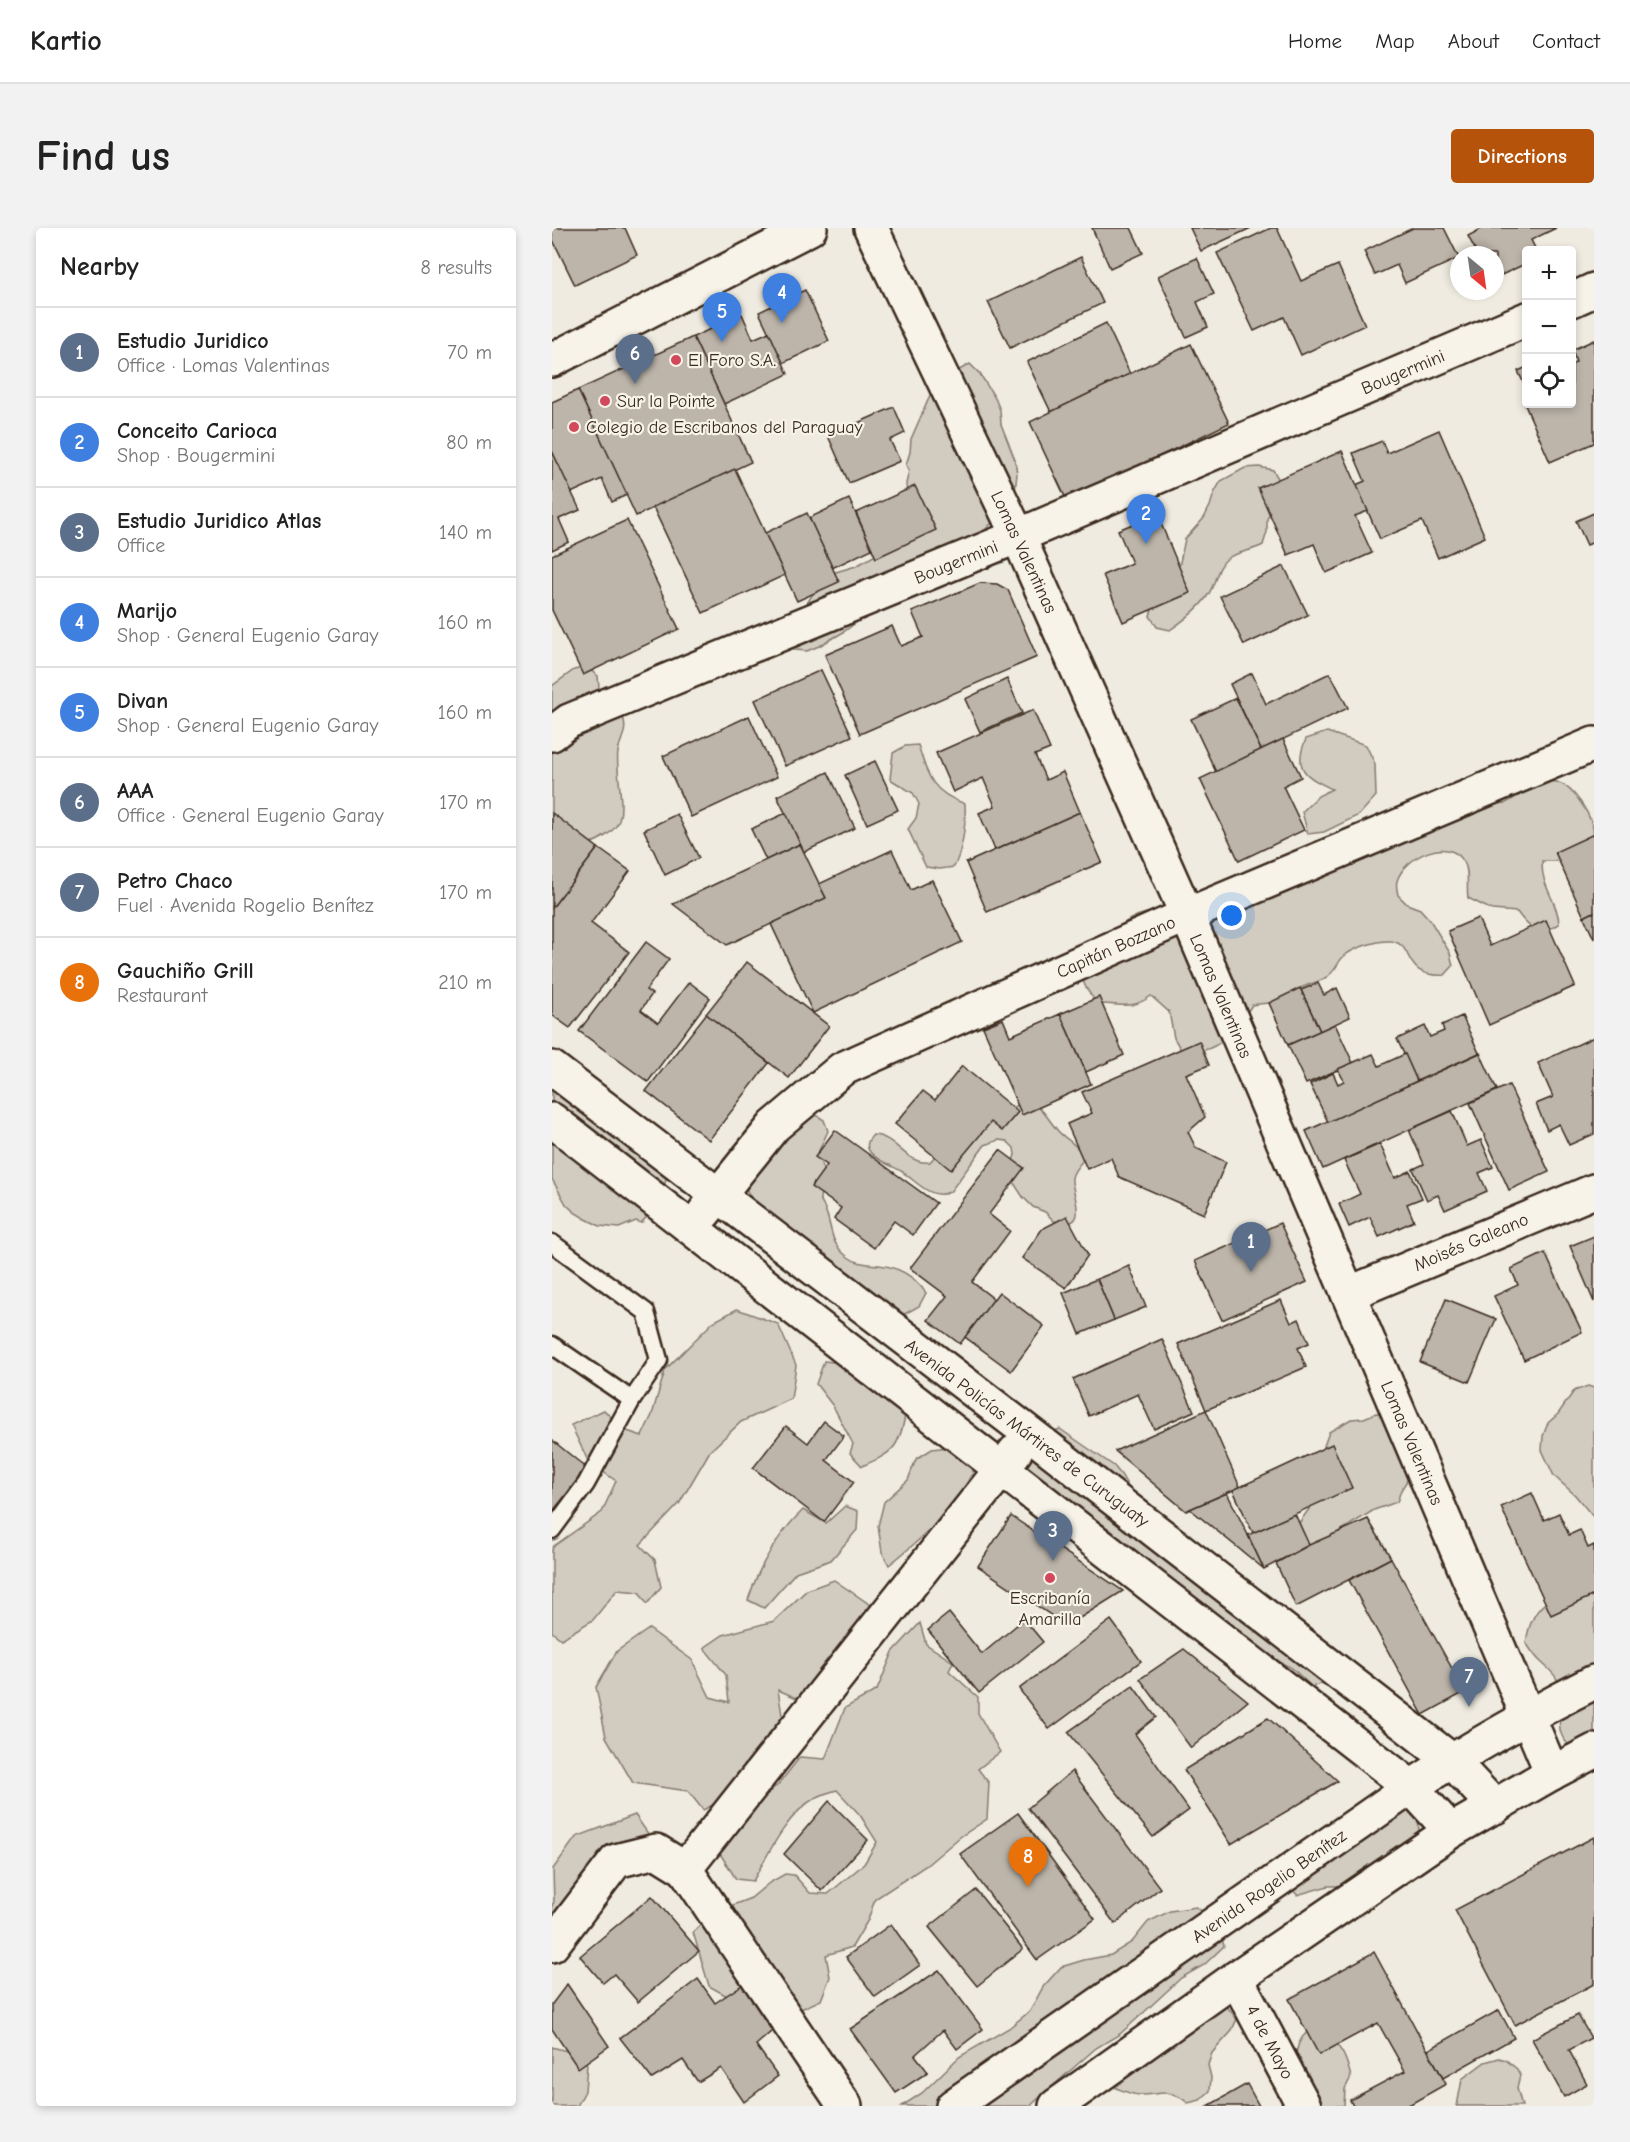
<!DOCTYPE html>
<meta charset="utf-8">
<style>
:root{--surface:#fff;--page:#f2f2f2;--text:#222;--muted:#767676;--line:#e0e0e0;--accent:#b45309}
body{margin:0;font-family:"Comic Neue",sans-serif;background:var(--page);color:var(--text)}
.controls{position:absolute;right:18px;top:18px;display:grid;overflow:hidden;border-radius:6px;box-shadow:0 3px 9px #0003}
.controls button{width:54px;height:54px;display:grid;place-items:center;padding:0;border:0;border-bottom:2px solid var(--line);background:var(--surface);color:var(--text);font:30px sans-serif}
.compass{position:absolute;left:898px;top:18px;width:54px;height:54px;border-radius:50%;background:var(--surface);box-shadow:0 3px 9px #0003;rotate:151deg}
.you{position:absolute;left:680px;top:688px;width:21px;height:21px;margin:-15px;border:4px solid #fff;border-radius:50%;background:#1a73e8;box-shadow:0 0 0 9px #1a73e833}
.badge{display:grid;place-items:center;width:39px;height:39px;border-radius:50%;background:var(--accent);color:#fff;font-size:20px;font-weight:700}
.pin{position:absolute;translate:-50% -50px;filter:drop-shadow(0 2px 3px #0008)}
.pin::after{content:'';position:absolute;top:32px;width:21px;height:18px;background:inherit;clip-path:polygon(0 0,100% 0,50% 100%)}
.list{margin:0;padding:0;list-style:none}
h2{display:flex;justify-content:space-between;align-items:center;height:78px;margin:0;padding:0 24px;font-size:26px}
h2 small{font-size:20px;font-weight:400;color:var(--muted)}
.list li{display:grid;grid-template-columns:39px 1fr auto;gap:18px;align-items:center;box-sizing:border-box;height:90px;padding:0 24px;border-top:2px solid var(--line)}
.list b{display:block;font-size:22px;white-space:nowrap}
.list p{margin:0;font-size:20px;white-space:nowrap;color:var(--muted)}
.list em{font-size:20px;font-style:normal;color:var(--muted)}
.icon{flex:none;width:33px;height:33px;fill:none;stroke:currentColor;stroke-width:2;stroke-linecap:round;stroke-linejoin:round}
.map{position:relative;flex:none;width:1042px;height:1878px;overflow:hidden;border-radius:6px}
header{display:flex;align-items:center;gap:36px;box-sizing:border-box;height:84px;padding:0 30px;background:var(--surface);border-bottom:2px solid var(--line)}
header strong{font-size:28px}
nav{display:flex;gap:33px;margin-inline-start:auto;font-size:21px}
.intro{display:flex;align-items:center;justify-content:space-between;box-sizing:border-box;height:144px;padding:0 36px}
h1{margin:0;font-size:42px}
.button{padding:15px 27px;border-radius:6px;background:var(--accent);color:#fff;font-size:21px;font-weight:700}
main{display:flex;gap:36px;padding:0 36px}
aside{flex:1;background:var(--surface);border-radius:6px;box-shadow:0 3px 9px #0003}
.map>svg:first-child{display:block}
.green{fill:#d1cbc0;stroke:#867a6f;stroke-width:1.5}
.building{fill:#bdb5aa;stroke:#3b2a1e;stroke-width:1.5}
.lines{fill:none;stroke-linecap:round;stroke-linejoin:round}
.lane-casing{stroke:#3b2a1e;stroke-width:21}
.street-casing{stroke:#3b2a1e;stroke-width:38}
.secondary-casing{stroke:#3b2a1e;stroke-width:38}
.lane{stroke:#f7f3e8;stroke-width:16}
.street{stroke:#f7f3e8;stroke-width:33}
.secondary{stroke:#f7f3e8;stroke-width:33}
.poi-dot{fill:#d1495b;stroke:#f7f3e8;stroke-width:2}
.labels{text-anchor:middle;stroke-width:4.5;stroke-linejoin:round;paint-order:stroke}
.poi-label{font-size:18px;fill:#3b2a1e;stroke:#f7f3e8;text-anchor:start}
.street-label{font-size:18px;fill:#3b2a1e;stroke:#f7f3e8}
</style>
<header>
<strong>Kartio</strong>
<nav><a>Home</a><a>Map</a><a>About</a><a>Contact</a></nav>
</header>
<div class="intro"><h1>Find us</h1><a class="button">Directions</a></div>
<main>
<aside>
<h2>Nearby<small>8 results</small></h2>
<ul class="list">
<li><span class="badge" style="background:#5c6f8a">1</span><div><b>Estudio Juridico</b><p>Office · Lomas Valentinas</p></div><em>70 m</em></li>
<li><span class="badge" style="background:#3f7fe0">2</span><div><b>Conceito Carioca</b><p>Shop · Bougermini</p></div><em>80 m</em></li>
<li><span class="badge" style="background:#5c6f8a">3</span><div><b>Estudio Juridico Atlas</b><p>Office</p></div><em>140 m</em></li>
<li><span class="badge" style="background:#3f7fe0">4</span><div><b>Marijo</b><p>Shop · General Eugenio Garay</p></div><em>160 m</em></li>
<li><span class="badge" style="background:#3f7fe0">5</span><div><b>Divan</b><p>Shop · General Eugenio Garay</p></div><em>160 m</em></li>
<li><span class="badge" style="background:#5c6f8a">6</span><div><b>AAA</b><p>Office · General Eugenio Garay</p></div><em>170 m</em></li>
<li><span class="badge" style="background:#5c6f8a">7</span><div><b>Petro Chaco</b><p>Fuel · Avenida Rogelio Benítez</p></div><em>170 m</em></li>
<li><span class="badge" style="background:#e8710a">8</span><div><b>Gauchiño Grill</b><p>Restaurant</p></div><em>210 m</em></li>
</ul>
</aside>
<div class="map">
<svg width="1042" height="1878" viewBox="0 0 1042 1878">
<rect width="100%" height="100%" fill="#efebe0"/>
<filter id="ink" filterUnits="userSpaceOnUse"><feTurbulence type="fractalNoise" baseFrequency=".0167" numOctaves="2"/><feDisplacementMap in="SourceGraphic" scale="12" xChannelSelector="R" yChannelSelector="G"/><feConvolveMatrix kernelMatrix="1 2 1 2 8 2 1 2 1" color-interpolation-filters="sRGB"/></filter>
<g filter="url(#ink)">
<g class="green">
<path d="M418 136 428 146 443 170 448 182 449 196 463 232 465 246 462 273 434 301 429 313 325 379 290 405 267 418 255 423 243 422 233 413 267 355 277 346 304 338 329 324 357 283 354 256 357 242 354 237 358 224 359 211 381 161 391 151Z"/>
<path d="M707 239 721 242 729 255 721 280 715 291V304L711 317C700 323 685 324 676 330 664 339 664 356 656 367 647 381 631 393 618 402L605 399 598 388 602 374 627 339 633 311 652 290 658 278 662 265 669 253 693 240Z"/>
<path d="M34 439 46 448 48 473 71 488C76 506 69 507 66 524 63 542 74 579 66 595 60 606 47 612 36 617L0 599V458L22 442Z"/>
<path d="M775 504 814 517 823 536 824 568 807 587 772 604 756 606 750 584 766 568 780 561C755 549 740 542 754 511Z"/>
<path d="M366 517C376 548 379 564 413 576 414 596 411 621 402 639L388 641 374 639 356 601 364 590 367 576 361 565 338 551 341 525 353 518Z"/>
<path d="M990 554C995 554 1001 553 1005 554 1023 560 1041 589 1042 607L1015 633H990C989 661 1006 672 1007 696 987 709 978 702 965 684L940 682 916 670C914 657 918 645 912 634 897 607 852 629 845 653 844 657 845 663 846 667L855 676 868 681 878 692 898 725 901 738 893 747C848 750 864 716 839 713 826 712 800 720 791 729 784 736 785 743 773 750 765 755 755 756 747 761 741 764 734 770 727 773 720 776 709 775 700 777 694 785 690 795 684 801 669 817 651 828 629 822L622 810 617 784 599 768C578 783 568 775 545 776 539 766 528 756 531 743 533 737 539 732 542 727 560 704 574 686 605 683L939 577 954 575Z"/>
<path d="M0 827 113 925 114 952 106 977 89 995 84 993 67 1000 48 998 34 991 22 984 14 976 0 951Z"/>
<path d="M475 873C493 881 494 889 506 903 514 912 527 917 533 930 528 936 521 942 520 950 518 963 542 1004 502 993L493 984 481 979 471 969 456 946 463 927 462 920 455 913 447 912 433 917 398 964C379 973 363 952 349 943 337 936 302 925 321 907 345 908 353 937 378 934L387 923 455 882Z"/>
<path d="M261 885 272 892 276 903 264 929 267 930 272 944 268 971C282 992 274 1014 296 1029 305 1036 316 1036 327 1037 347 1039 363 1049 374 1065L367 1078 342 1092 261 1024C250 1004 233 1002 213 994L195 963V936Z"/>
<path d="M185 1081 226 1096 244 1137 239 1171 189 1194 158 1223 127 1276 88 1317 103 1332 109 1359 95 1376 87 1364 65 1362 41 1392 9 1411 0 1404V1322L2 1318 50 1284 64 1253 36 1233 19 1197 52 1182 72 1202 90 1208 100 1187 113 1142 161 1094Z"/>
<path d="M272 1133 300 1136 344 1175 353 1188C347 1221 340 1225 310 1238L298 1225 301 1216 281 1178 264 1156Z"/>
<path d="M1036 1158 1042 1160V1290L1023 1267 1002 1248 990 1222 991 1208 996 1195 1006 1186 1022 1163Z"/>
<path d="M824 1185 838 1187 863 1240 849 1262 845 1274 822 1282 788 1303 780 1312 755 1322 745 1316 742 1302 765 1270 777 1230 772 1218 777 1204 799 1191 812 1190Z"/>
<path d="M508 1201 562 1238 570 1248 591 1286 774 1454 760 1459 740 1440 704 1422 570 1317 562 1305 552 1297 472 1251C476 1228 484 1208 508 1201Z"/>
<path d="M396 1219 412 1228 421 1244C400 1284 372 1309 337 1337L330 1324 326 1298 332 1274 356 1252 364 1231 380 1221Z"/>
<path d="M293 1278 306 1283 305 1302 279 1332 244 1344 212 1380 196 1372C207 1338 225 1307 251 1282L274 1295Z"/>
<path d="M282 1352 320 1378 302 1408 252 1473 226 1462 231 1493 200 1530 175 1570 151 1582 136 1563 81 1555 54 1509 44 1459 65 1423 97 1401 140 1432 158 1469 177 1474 174 1447 152 1420 171 1407 222 1393 255 1362Z"/>
<path d="M1042 1356V1530C1029 1527 1024 1524 1014 1514 999 1497 1016 1475 1007 1455 1002 1444 997 1442 989 1434 983 1429 979 1422 974 1415 980 1370 1005 1367 1042 1356Z"/>
<path d="M368 1395 374 1416 401 1434 397 1443 426 1469V1485L448 1524 426 1541 437 1555 435 1591 408 1609 375 1637 323 1671 316 1692 300 1719 274 1727 278 1749 269 1772 223 1793H207L175 1768 157 1758 141 1704 150 1695 162 1691 181 1677 199 1670 217 1655 233 1646 242 1647 258 1665 276 1666 312 1636 325 1614 308 1587 285 1562C277 1564 269 1567 263 1570 235 1586 216 1626 201 1653L184 1651 167 1624 204 1572 226 1557 248 1529 273 1531 293 1480 325 1462 341 1424Z"/>
<path d="M857 1582 866 1585 867 1607 808 1651 788 1658H776L745 1667 737 1657 817 1601Z"/>
<path d="M83 1587 97 1607 67 1625 0 1710V1677L2 1674 1 1641 24 1609Z"/>
<path d="M644 1679 665 1694 672 1718 652 1737 629 1750 588 1788 568 1806 544 1820 478 1878H350L370 1865 407 1829 457 1800 478 1783 491 1759 509 1739 532 1732 559 1727 580 1714 596 1694 618 1683Z"/>
<path d="M668 1770 685 1791 679 1804 660 1825 656 1837 659 1849 658 1863 648 1872 636 1875C616 1859 610 1867 588 1867 580 1867 572 1863 564 1860L565 1846Z"/>
<path d="M755 1804C786 1815 791 1816 799 1849L793 1861 792 1878H753C748 1854 734 1823 755 1804Z"/>
<path d="M0 1819 26 1826 35 1836 33 1863 25 1878H0Z"/>
<path d="M947 1830 954 1832 965 1841 968 1847 965 1860 970 1878H905L910 1851 933 1834Z"/>
</g>
<g class="building">
<path d="M0 0H73L85 27 23 57 0 10Z"/>
<path d="M540 0H579L591 25 558 40Z"/>
<path d="M638 0H699L649 23Z"/>
<path d="M719 0H725L749 53 786 37 813 97 749 127 732 89 702 103 665 25Z"/>
<path d="M861 0H892L907 30 853 55 845 37 823 47 812 23Z"/>
<path d="M931 0H1004L979 12 984 22H975V35L943 50V27H926L916 8Z"/>
<path d="M529 29 551 75 458 120 436 74Z"/>
<path d="M645 30 662 66 645 74 656 99 634 109 606 48Z"/>
<path d="M253 62 277 113 231 135 207 84Z"/>
<path d="M190 86 201 111 217 104 236 146 172 176 141 109Z"/>
<path d="M554 95 578 146 499 184 475 134Z"/>
<path d="M141 109 199 234 84 288 26 162Z"/>
<path d="M1042 112V215L998 234 973 177 977 176H1020V137L1024 134 1020 122Z"/>
<path d="M639 116 677 195 515 273 478 194Z"/>
<path d="M975 139V162L966 143Z"/>
<path d="M26 162 75 267 60 274 50 251 19 265 0 223V174Z"/>
<path d="M342 179 353 205 338 212 348 233 297 255 276 208Z"/>
<path d="M887 202 933 309 886 330 870 293 828 311 804 257 813 253 801 225 830 213 835 225Z"/>
<path d="M0 223 28 282 7 291 17 314 0 322Z"/>
<path d="M790 223 816 283 803 288 820 325 774 345 762 316 736 327 706 260Z"/>
<path d="M183 241 233 347 151 385 101 279Z"/>
<path d="M363 258 384 302 324 330 304 285Z"/>
<path d="M297 271 320 321 280 340 257 290Z"/>
<path d="M255 285 287 354 245 373 213 305Z"/>
<path d="M1042 285V314L1035 317 1024 293Z"/>
<path d="M605 286 638 365 571 394 551 347 580 335 566 302Z"/>
<path d="M75 292 127 401 31 447 0 382V327Z"/>
<path d="M732 338 756 387 692 417 668 368Z"/>
<path d="M428 355 445 356 456 362 485 429 308 506 273 427 340 398 349 418 371 409 360 384Z"/>
<path d="M269 442 300 508 233 538 203 472Z"/>
<path d="M700 445 714 476 778 445 796 480 709 522 678 456Z"/>
<path d="M455 451 470 485 428 504 413 471Z"/>
<path d="M684 470 709 522 664 544 639 491Z"/>
<path d="M481 482 498 521 483 527 494 552 511 544 528 584 443 622 427 585 443 578 431 550 401 564 384 525Z"/>
<path d="M197 488 225 549 139 589 111 528Z"/>
<path d="M731 511 749 549 731 558 752 602 687 633 648 551Z"/>
<path d="M323 533 346 582 315 596 293 547Z"/>
<path d="M276 544 303 600 252 624 225 568Z"/>
<path d="M528 584 550 634 435 684 414 635Z"/>
<path d="M0 585 46 620 0 680Z"/>
<path d="M234 585 248 616 214 632 199 601Z"/>
<path d="M125 586 147 630 113 647 92 602Z"/>
<path d="M1042 606V684L1032 689 1003 624Z"/>
<path d="M248 616 274 670 175 717 121 676Z"/>
<path d="M46 620 78 643 39 695 77 724 18 800 0 787V680Z"/>
<path d="M340 622 359 662 380 652 410 714 261 785 219 696 274 670 267 656Z"/>
<path d="M1042 684V711L1032 689Z"/>
<path d="M926 690 938 718 994 692 1023 758 937 797 896 703Z"/>
<path d="M94 714 117 731 94 762 100 766 89 782 106 795 137 754 158 770 96 854 27 803Z"/>
<path d="M195 734 277 798 237 850 154 786Z"/>
<path d="M766 755 772 767 785 760 798 789 768 803 749 762Z"/>
<path d="M748 760 768 803 736 817 717 775Z"/>
<path d="M547 769 572 827 534 844 508 786Z"/>
<path d="M154 786 217 835 157 912 94 863Z"/>
<path d="M508 786 539 856 470 887 431 799 451 791 458 808Z"/>
<path d="M910 788 927 825 865 853 845 811 873 798 878 809 892 803 890 797Z"/>
<path d="M783 796 801 835 754 856 736 817Z"/>
<path d="M1042 809V906L1017 917 1007 896 995 902 984 876 1001 869 986 835Z"/>
<path d="M647 813 657 837 634 846 653 889 636 904 644 920 674 934 652 986 567 949 559 930 535 941 515 896 540 885 530 864Z"/>
<path d="M928 825 945 862 771 941 754 903Z"/>
<path d="M821 826 827 838 853 826 865 853 776 894 758 856 781 845 786 856 792 853 786 841Z"/>
<path d="M410 838 466 884 450 903 439 894 399 942 343 896 371 863 383 872Z"/>
<path d="M957 857 997 944 957 962 918 875Z"/>
<path d="M900 883 915 918 929 912 941 939 927 945 935 963 893 982 886 967 875 972 861 941 872 936 857 902Z"/>
<path d="M283 902 384 975 361 1007 342 993 322 1020 282 991 289 980 259 959 275 937 263 929Z"/>
<path d="M828 916 843 950 858 943 870 970 855 976 862 993 827 1009 818 989 797 999 787 976 808 966 792 932Z"/>
<path d="M448 922 472 940 437 986 458 1003 420 1054 442 1071 408 1116 376 1092 395 1068 358 1040Z"/>
<path d="M515 988 536 1027 514 1060 470 1030 490 1001Z"/>
<path d="M728 995 755 1054 670 1092 643 1033Z"/>
<path d="M1042 1008V1074L1018 1018Z"/>
<path d="M993 1025 1030 1104 972 1132 942 1068 966 1057 959 1041Z"/>
<path d="M577 1038 594 1079 562 1092 545 1051Z"/>
<path d="M545 1051 562 1092 528 1106 511 1065Z"/>
<path d="M447 1064 492 1098 459 1143 413 1109Z"/>
<path d="M894 1071 944 1091 917 1154 868 1134Z"/>
<path d="M729 1072 739 1095 747 1091 757 1115 746 1120 754 1139 654 1182 626 1116Z"/>
<path d="M610 1111 642 1183 602 1201 586 1166 537 1188 521 1151Z"/>
<path d="M654 1182 688 1259 634 1283 563 1223Z"/>
<path d="M272 1193 292 1208 274 1232 302 1254 272 1294 201 1240 234 1198 256 1215Z"/>
<path d="M0 1212 36 1241 0 1284Z"/>
<path d="M780 1216 800 1260 701 1305 681 1262Z"/>
<path d="M675 1265 696 1307 712 1341 638 1281Z"/>
<path d="M980 1265 992 1292 1007 1285 1017 1307 1028 1302 1036 1320 1042 1317V1367L999 1387 949 1279Z"/>
<path d="M743 1286 757 1317 712 1341 696 1307Z"/>
<path d="M459 1288 571 1363 515 1398 426 1338Z"/>
<path d="M816 1291 839 1330 744 1379 724 1335 757 1317Z"/>
<path d="M839 1330 913 1464 871 1487 797 1352Z"/>
<path d="M397 1385 430 1426 472 1391 491 1414 427 1465 376 1402Z"/>
<path d="M559 1392 589 1433 497 1501 467 1461Z"/>
<path d="M632 1421 696 1473 639 1520 588 1451Z"/>
<path d="M581 1458 604 1489 583 1506 637 1582 601 1609 516 1504Z"/>
<path d="M716 1490 786 1553 679 1616 632 1542Z"/>
<path d="M520 1543 608 1660 563 1696 476 1580Z"/>
<path d="M277 1573 316 1612 270 1663 232 1626Z"/>
<path d="M466 1585 543 1691 485 1732 408 1626Z"/>
<path d="M1042 1609V1756L963 1797 903 1682Z"/>
<path d="M424 1662 471 1721 425 1758 377 1699Z"/>
<path d="M100 1668 147 1723 86 1774 62 1746 51 1755 28 1728Z"/>
<path d="M339 1696 368 1737 323 1769 294 1729Z"/>
<path d="M822 1724 894 1856 855 1878H801L798 1872 853 1843 826 1795 767 1827 737 1771Z"/>
<path d="M387 1742 431 1801 405 1821 391 1802 363 1827 376 1844 344 1865 298 1801Z"/>
<path d="M146 1751 163 1775 190 1757 220 1803 204 1817 226 1848 192 1874 169 1840 146 1854 131 1832 100 1851 68 1810Z"/>
<path d="M15 1756 57 1818 26 1840 0 1801V1776Z"/>
<path d="M947 1782 962 1810 891 1850 876 1822Z"/>
<path d="M1026 1787 1039 1810 1017 1822 1035 1856 1012 1869 980 1811Z"/>
<path d="M695 1856 707 1878H656Z"/>
</g>
<g class="lines">
<g class="lane-casing">
<g id="lane">
<path d="M0 1015 94 1084 107 1132 80 1172 34 1256 0 1302"/>
<path d="M0 1117 80 1172"/>
</g>
</g>
<g class="street-casing">
<g id="street">
<path d="M319 0 466 308 635 687 1000 1545"/>
<path d="M1020 72 1042 62"/>
<path d="M0 506 17 493 466 308 975 91"/>
<path d="M0 840 477 1205 899 1532 943 1579"/>
<path d="M0 892 859 1559 899 1603"/>
<path d="M152 985 222 898 290 841 635 687 1042 516"/>
<path d="M796 1066 1042 963"/>
<path d="M133 1641 293 1878"/>
<path d="M0 1717 64 1633 104 1623 133 1641 463 1224"/>
<path d="M684 1750 752 1878"/>
</g>
</g>
<g class="secondary-casing">
<g id="secondary">
<path d="M0 132 258 0"/>
<path d="M401 1878 859 1559C918 1520 979 1486 1042 1454"/>
<path d="M504 1878 684 1750 899 1603 1000 1545 1042 1523"/>
</g>
</g>
<use href="#lane" class="lane"/>
<use href="#street" class="street"/>
<use href="#secondary" class="secondary"/>
</g>
</g>
<g class="poi-dot">
<circle cx="124" cy="132" r="6"/>
<circle cx="53" cy="173" r="6"/>
<circle cx="22" cy="199" r="6"/>
<circle cx="498" cy="1350" r="6"/>
</g>
<g class="labels">
<g class="poi-label">
<text x="136" y="138">El Foro S.A.</text>
<text x="65" y="179">Sur la Pointe</text>
<text x="34" y="205">Colegio de Escribanos del Paraguay</text>
<text x="498" y="1376" text-anchor="middle">Escribanía<tspan x="498" dy="21">Amarilla</tspan></text>
</g>
<g class="street-label">
<text transform="translate(851 144) rotate(-23)" y="6">Bougermini</text>
<text transform="translate(472 324) rotate(65)" y="6">Lomas Valentinas</text>
<text transform="translate(404 334) rotate(-22)" y="6">Bougermini</text>
<text transform="translate(564 719) rotate(-24)" y="6">Capitán Bozzano</text>
<text transform="translate(669 768) rotate(67)" y="6">Lomas Valentinas</text>
<text transform="translate(919 1014) rotate(-23)" y="6">Moisés Galeano</text>
<text transform="translate(475 1205) rotate(37)" y="6">Avenida Policías Mártires de Curuguaty</text>
<text transform="translate(860 1215) rotate(67)" y="6">Lomas Valentinas</text>
<text transform="translate(717 1658) rotate(-35)" y="6">Avenida Rogelio Benítez</text>
<text transform="translate(718 1814) rotate(62)" y="6">4 de Mayo</text>
</g>
</g>
</svg>
<div class="controls">
<button>+</button>
<button>−</button>
<button><svg class="icon" aria-label="locate" viewBox="0 0 24 24"><circle cx="12" cy="12" r="6"/><path d="M12 2v4M12 18v4M2 12h4M18 12h4"/></svg></button>
</div>
<svg class="compass" viewBox="-18 -18 36 36"><path d="M0-13l5 13h-10z" fill="#e53935"/><path d="M0 13l5-13h-10z" fill="#767676"/></svg>
<div class="you"></div>
<div class="pin badge" style="left:699px;top:1044px;background:#5c6f8a">1</div>
<div class="pin badge" style="left:594px;top:316px;background:#3f7fe0">2</div>
<div class="pin badge" style="left:501px;top:1333px;background:#5c6f8a">3</div>
<div class="pin badge" style="left:230px;top:95px;background:#3f7fe0">4</div>
<div class="pin badge" style="left:170px;top:114px;background:#3f7fe0">5</div>
<div class="pin badge" style="left:83px;top:156px;background:#5c6f8a">6</div>
<div class="pin badge" style="left:917px;top:1479px;background:#5c6f8a">7</div>
<div class="pin badge" style="left:476px;top:1659px;background:#e8710a">8</div>
</div>
</main>
